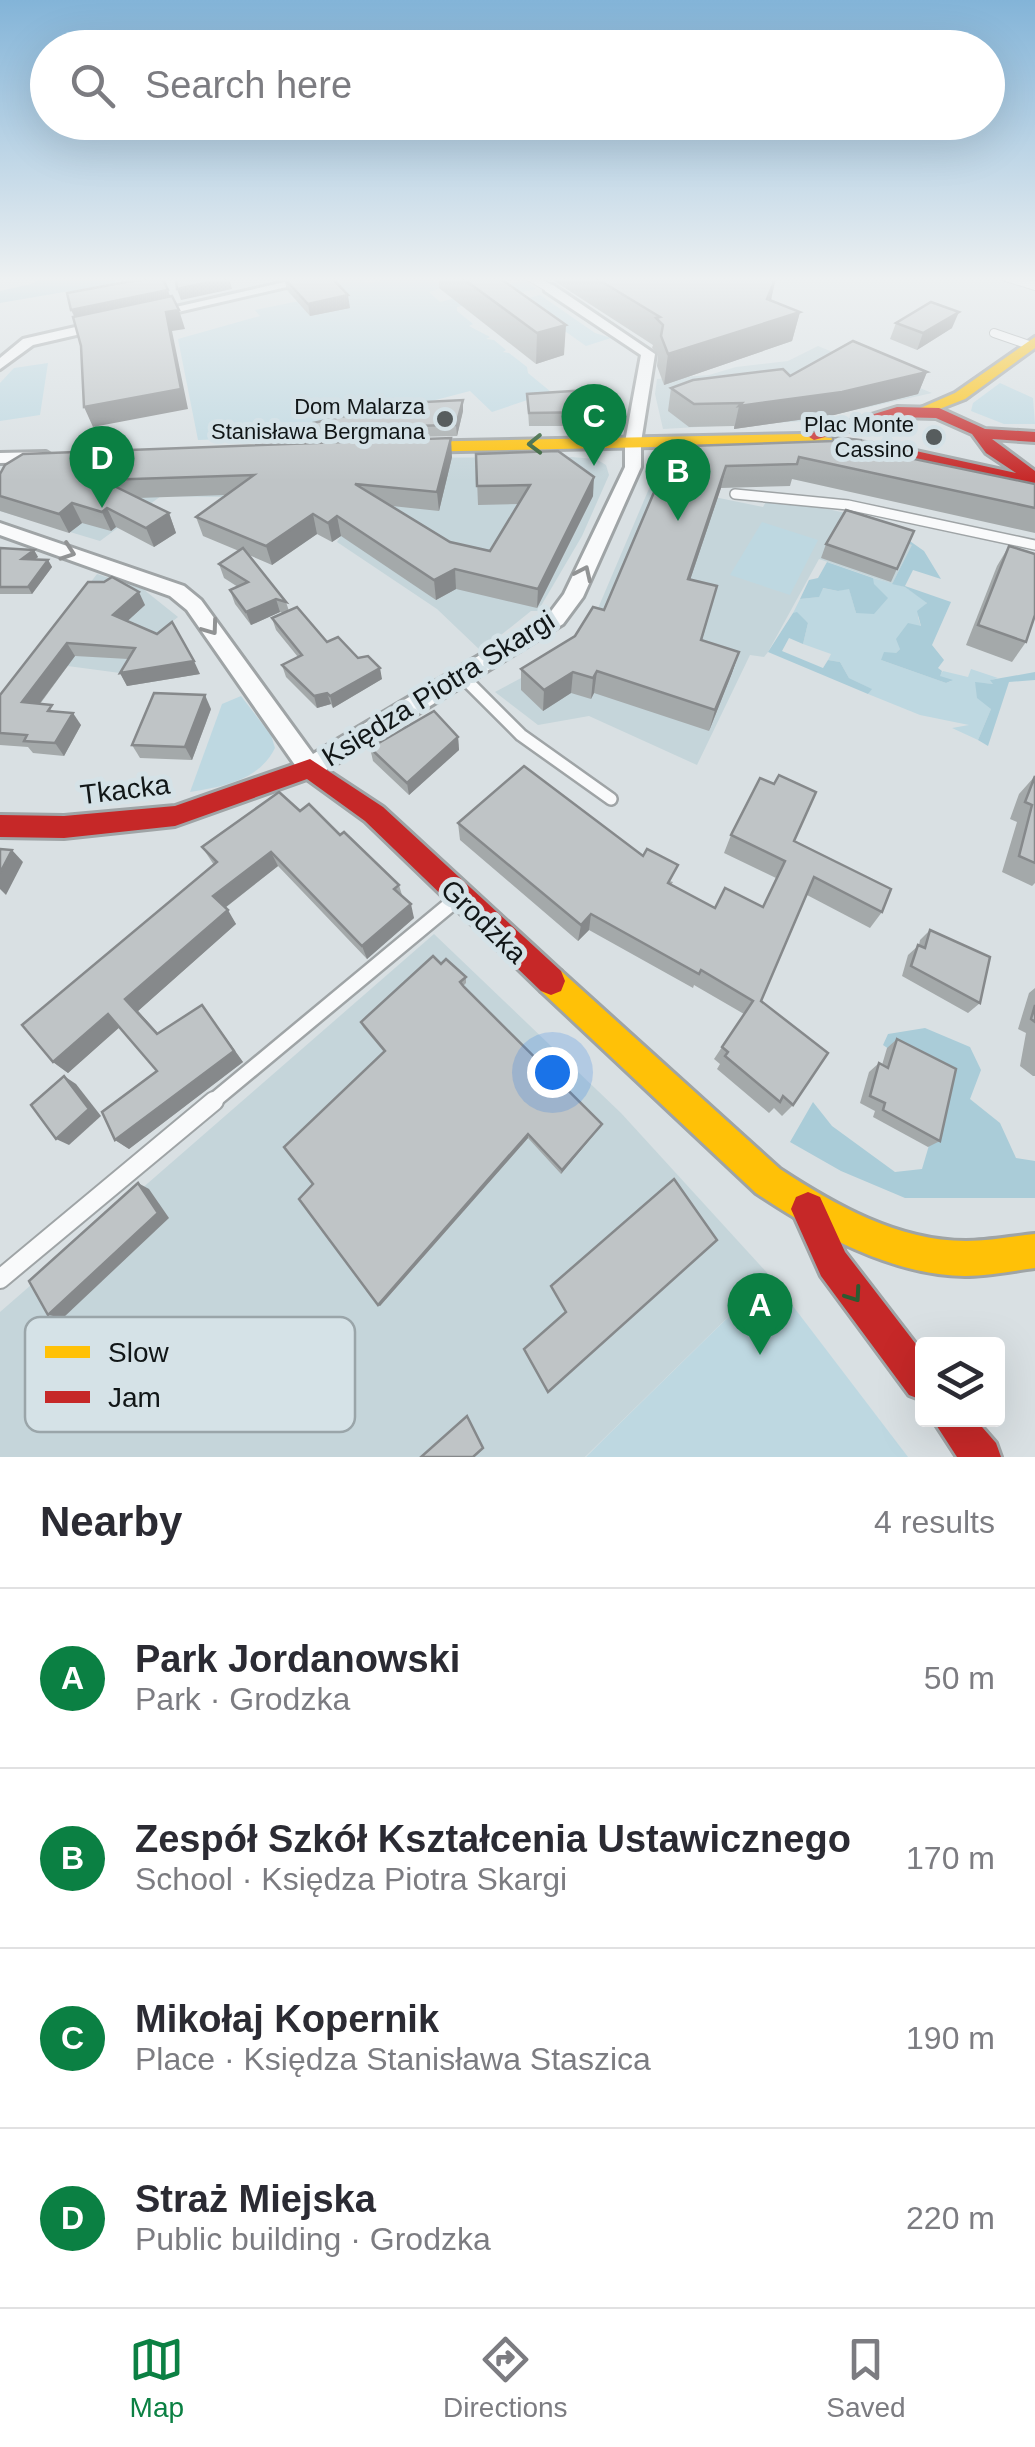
<!DOCTYPE html>
<meta charset="utf-8">
<style>
:root{--surface:#fff;--page:#f7f7f7;--text:#2b2b33;--muted:#7c7c81;--line:#e1e1e2;--accent:#0b8043}
body{margin:0;font-family:Helvetica,sans-serif;background:var(--page);color:var(--text)}
.controls{position:absolute;right:30px;bottom:30px;display:grid;overflow:hidden;border-radius:10px;box-shadow:0 10px 40px #0002}
.controls button{width:90px;height:90px;display:grid;place-items:center;padding:0;border:0;border-bottom:2px solid var(--line);background:var(--surface);color:var(--text);font:50px sans-serif}
.you{position:absolute;left:552px;top:1072px;width:35px;height:35px;margin:-25px;border:8px solid #fff;border-radius:50%;background:#1a73e8;box-shadow:0 0 0 15px #1a73e833}
.badge{display:grid;place-items:center;width:65px;height:65px;border-radius:50%;background:var(--accent);color:#fff;font-size:32px;font-weight:700}
.pin{position:absolute;translate:-50% -82px;filter:drop-shadow(0 2px 5px #0008)}
.pin::after{content:'';position:absolute;top:52px;width:35px;height:30px;background:inherit;clip-path:polygon(0 0,100% 0,50% 100%)}
.list{margin:0;padding:0;list-style:none}
h2{display:flex;justify-content:space-between;align-items:center;height:130px;margin:0;padding:0 40px;font-size:42px}
h2 small{font-size:32px;font-weight:400;color:var(--muted)}
.list li{display:grid;grid-template-columns:65px 1fr auto;gap:30px;align-items:center;box-sizing:border-box;height:180px;padding:0 40px;border-top:2px solid var(--line)}
.list b{display:block;font-size:38px;white-space:nowrap}
.list p{margin:0;font-size:32px;white-space:nowrap;color:var(--muted)}
.list em{font-size:32px;font-style:normal;color:var(--muted)}
.icon{flex:none;width:55px;height:55px;fill:none;stroke:currentColor;stroke-width:2;stroke-linecap:round;stroke-linejoin:round}
.map{position:relative;flex:none;width:1035px;height:1457px;overflow:hidden}
.search{position:absolute;background:var(--surface);box-shadow:0 10px 40px #0002;left:30px;right:30px;top:30px;height:110px;display:flex;align-items:center;gap:25px;box-sizing:border-box;padding:0 35px;border-radius:55px;color:var(--muted);font-size:38px}
.sheet{height:850px;background:var(--surface)}
nav{display:flex;justify-content:space-around;align-items:center;box-sizing:border-box;height:140px;border-top:2px solid var(--line);background:var(--surface);font-size:28px;color:var(--muted)}
nav a{display:grid;justify-items:center;gap:5px}
nav .on{color:var(--accent)}
.map>svg:first-child{display:block}
.built{fill:#c5d5da}
.green{fill:#bed8e1}
.forest{fill:#aaccd8}
.lines{fill:none;stroke-linecap:round;stroke-linejoin:round}
.lane-far4-casing{stroke:#9fa4a6;stroke-width:10}
.lane-far3-casing{stroke:#9fa4a6;stroke-width:12}
.lane-far2-casing{stroke:#9fa4a6;stroke-width:16}
.lane-far1-casing{stroke:#9fa4a6;stroke-width:19}
.lane-casing{stroke:#9fa4a6;stroke-width:22}
.street-casing{stroke:#9fa4a6;stroke-width:6}
.slow-casing{stroke:#9fa4a6;stroke-width:6}
.jam-casing{stroke:#9fa4a6;stroke-width:6}
.lane-far4{stroke:#f9fafb;stroke-width:8}
.lane-far3{stroke:#f9fafb;stroke-width:9}
.lane-far2{stroke:#f9fafb;stroke-width:11}
.lane-far1{stroke:#f9fafb;stroke-width:14}
.lane{stroke:#f9fafb;stroke-width:18}
.street{fill:#f9fafb;fill-rule:evenodd}
.slow{fill:#ffc107;fill-rule:evenodd}
.jam{fill:#c62828;fill-rule:evenodd}
.wall{fill:#a4a9aa}
.shaded-wall{fill:#86898b}
.building{fill:#bfc4c6;stroke:#86898b;stroke-width:2.5}
.oneway{stroke:#2c5b31}
.oneway2{stroke:#919394}
.poi-dot{fill:#575d5e;stroke:#d5e2e7;stroke-width:4}
.labels{text-anchor:middle;stroke-width:10;stroke-linejoin:round;paint-order:stroke}
.far-poi-label{font-size:22px;fill:#111617;stroke:#d5e2e7;text-anchor:end}
.street-label{font-size:28px;fill:#111617;stroke:#d5e2e7}
.key{fill:#d5e2e7;stroke:#9aa5a9;stroke-width:2.5}
.key-label{font-size:28px;fill:#111617}
</style>
<div class="map">
<svg width="1035" height="1457" viewBox="0 0 1035 1457">
<rect width="100%" height="100%" fill="#d9e0e3"/>
<g class="built">
<path d="M818 346 932 393 806 421 663 429 655 394 657 379 709 375 736 367 788 361Z"/>
<path d="M571 457 596 459 606 465 609 475 582 536 538 611H531L481 651 437 609 337 542 348 525 227 491 222 497 161 496 100 541 0 511 397 458Z"/>
<path d="M651 484 763 507 769 496 850 514 913 544 892 584 819 559 768 652 764 657 750 655 697 765 589 716 538 725 495 692 555 660 593 620Z"/>
<path d="M97 574 143 589 178 617 144 644 120 673 30 661Z"/>
<path d="M434 934 621 1113 770 1276 585 1457H0V1312Z"/>
</g>
<g class="green">
<path d="M360 277 366 284C393 278 421 269 444 287L429 292 440 302 525 280 536 289 457 307V311L473 324 469 326 490 337 486 339 494 340 506 350 503 352 509 353 527 367 528 373 551 392 492 412 470 391 298 436 198 440 178 339 260 316 255 310 299 301 298 290Z"/>
<path d="M540 295 595 333 611 338 586 346 521 300Z"/>
<path d="M48 363 40 415 0 421V383L14 368Z"/>
<path d="M1000 383 1033 398 1035 424H1004L971 411 973 403Z"/>
<path d="M762 522 818 540 790 595 730 575Z"/>
<path d="M873 578 905 587 927 602 918 617 921 627 896 653 881 660 946 683 951 681 939 676 943 671 968 677 971 669 998 678 991 680 995 684 975 683 991 709 978 740 952 728 969 725 920 715 868 694 871 689 849 678 840 662 828 660 831 654 803 644 808 623 793 613 800 599 818 597 822 588 838 591 849 588 856 613Z"/>
<path d="M241 696 271 735 275 748C259 780 225 786 190 792L222 704Z"/>
<path d="M770 1276 908 1457H586L609 1434Z"/>
</g>
<g class="forest">
<path d="M43 277H116L114 290 70 291 0 303V291L31 284Z"/>
<path d="M890 527 924 551 941 579 913 570 905 586 951 602 932 645 944 660 938 668 942 671 940 676 953 680 946 683 881 660 884 652 896 653 900 649 896 639 908 623 921 626 917 611 927 603 905 587 892 584 912 545 889 535Z"/>
<path d="M827 562 873 578 874 584 888 598 874 614 856 613 849 589 838 591 823 588 819 597 800 599 809 580 818 578Z"/>
<path d="M797 612 808 623 803 644 789 638 782 651 823 668 828 660 840 662 849 678 872 689 868 694 768 652 793 613Z"/>
<path d="M1035 672V680L1009 682 988 746 978 740 991 709 977 698 975 682 993 684 990 680Z"/>
<path d="M925 1028 970 1047 981 1070 970 1099 1000 1123 1016 1158 1035 1161V1198H905L841 1171 790 1142 813 1102 832 1126 895 1172 922 1169 943 1098 927 1075 883 1045 888 1034Z"/>
</g>
<g class="lines">
<g class="lane-far4-casing">
<g id="lane-far4">
<path d="M530 277 549 288"/>
<path d="M1006 277 1035 286"/>
<path d="M994 333 1029 345"/>
</g>
</g>
<g class="lane-far3-casing">
<path id="lane-far3" d="M735 494 848 505 1035 545"/>
</g>
<g class="lane-far2-casing">
<path id="lane-far2" d="M462 676 521 735 611 799"/>
</g>
<g class="lane-far1-casing">
<path id="lane-far1" d="M211 1103 458 898"/>
</g>
<g class="lane-casing">
<path id="lane" d="M0 1279 214 1101"/>
</g>
<g class="street-casing">
<g id="street">
<path d="M307 277H330L152 318 145 314Z"/>
<path d="M545 285H553L655 354 641 442V467L583 597 563 624 318 775H302L187 610 170 596 0 535V523L184 586 201 600 313 754 549 614 564 594 625 467V442L641 355 545 291Z"/>
<path d="M106 320 113 324 111 327 33 345 0 369V358L23 339Z"/>
<path d="M0 453 46 452 54 457 46 462 0 463Z"/>
</g>
</g>
<g class="slow-casing">
<g id="slow">
<path d="M1035 337V348L965 399 924 415 916 410 955 393Z"/>
<path d="M801 434 902 448 910 453 902 458 801 444 412 452 404 447 412 442Z"/>
<path d="M551 967 561 971 780 1169C835 1205 898 1241 966 1241 989 1241 1012 1236 1035 1234V1268C1012 1271 988 1276 965 1276 890 1275 816 1233 756 1193L541 991 537 981 541 971Z"/>
</g>
</g>
<g class="jam-casing">
<g id="jam">
<path d="M897 407 939 408 985 429 1035 432V442L992 439 1035 471V487L896 456V450L902 448 1016 473 986 453 972 434 936 418 898 417 814 440 806 435Z"/>
<path d="M310 759 383 807 561 971 565 981 561 991 551 995 541 991 365 821 307 779 175 826 64 838 0 837V815L64 816 175 806Z"/>
<path d="M808 1192 820 1197 845 1252 922 1352V1400L909 1395 821 1276 791 1209 796 1197Z"/>
<path d="M933 1420H976L996 1443 1001 1457H957Z"/>
</g>
</g>
<use href="#lane-far4" class="lane-far4"/>
<use href="#lane-far3" class="lane-far3"/>
<use href="#lane-far2" class="lane-far2"/>
<use href="#lane-far1" class="lane-far1"/>
<use href="#lane" class="lane"/>
<use href="#street" class="street"/>
<use href="#slow" class="slow"/>
<use href="#jam" class="jam"/>
</g>
<g class="wall">
<path d="M439 277H498L564 355 536 364 439 288Z"/>
<path d="M548 277H776L771 300 800 312 792 341 664 385 657 366 658 354 652 348 653 345Z"/>
<path d="M284 278 350 308 310 316 287 290Z"/>
<path d="M896 323 952 328 917 350 890 339Z"/>
<path d="M927 372 918 394 834 415 734 429V426L689 427 668 411 671 388 790 376Z"/>
<path d="M527 394 604 406 603 419 593 426H529Z"/>
<path d="M463 400V411L457 436 316 439 313 428Z"/>
<path d="M833 437 861 448 1035 484V533L792 479 790 486 721 488 690 580 717 586 702 640 739 652 732 673 709 731 594 693 591 699 571 693 543 711 521 690V669L575 636 604 610 679 467 832 441Z"/>
<path d="M476 454 593 496 537 608 456 589 436 600 341 536 332 542 317 534 272 565 249 555 286 602 289 611 327 642 358 658 382 679 333 708 331 704 317 708 286 677 282 665 298 657 276 630 272 618 283 613 280 612 251 625 235 604 230 590 238 587 224 578 219 564 239 551 203 536 196 517 226 495 138 498 169 513 176 533 154 547 116 527 111 531 82 523 69 533 0 511V474L452 457 439 511 392 506 450 542 490 551 518 504 478 505Z"/>
<path d="M914 531 891 582 821 558 826 544Z"/>
<path d="M1009 546 1026 642 1012 662 966 645 997 566Z"/>
<path d="M0 548 34 550 38 557 34 560H48L52 567 32 594H0Z"/>
<path d="M88 582 145 605 127 621 200 674 127 686 120 673 128 659 75 656 40 704 81 725 64 756 33 753 28 747 0 745V695Z"/>
<path d="M211 709 192 760 140 758 132 745Z"/>
<path d="M458 737 459 750 409 795 373 761 370 748Z"/>
<path d="M1035 776V883L1032 886 1002 872 1017 822 1010 819 1019 794Z"/>
<path d="M300 811 340 835 399 885 402 895 414 918 367 959 278 866 225 908 236 924 138 1011 158 1033 202 1005 243 1062 129 1149 115 1140 157 1071 119 1027 68 1073 53 1062 214 865 202 847Z"/>
<path d="M458 823 673 882 671 885 715 908 763 907 776 878 724 853 731 835 794 841 882 912 870 928 807 895 761 1001 793 1105 782 1116 774 1108 769 1113 717 1069 720 1064 714 1059 744 1014 694 985 693 988 589 930 578 941 460 840Z"/>
<path d="M930 930 980 1003 968 1013 902 976 908 955 919 945 920 940Z"/>
<path d="M441 964 466 977V983L463 986 600 1127 561 1174 528 1138 380 1306 313 1184 384 1052 363 1027 361 1022Z"/>
<path d="M1035 988V1076H1033L1020 1066 1026 1033 1018 1029 1029 993Z"/>
<path d="M897 1039 940 1141 928 1147 873 1117 875 1111 860 1103 869 1072 879 1063 882 1065 887 1048Z"/>
</g>
<g class="shaded-wall">
<path d="M776 277 770 304 800 312 792 341 664 385 668 354 767 299Z"/>
<path d="M229 278 232 289 181 300 177 289Z"/>
<path d="M168 290 172 302 77 322 71 310Z"/>
<path d="M348 295 350 308 310 316 308 304Z"/>
<path d="M179 310 185 329 172 331 188 409 93 427 84 407 166 312Z"/>
<path d="M959 312 952 328 917 350 923 333Z"/>
<path d="M566 325 564 355 536 364 537 333Z"/>
<path d="M927 372 918 394 834 415 734 429 739 406Z"/>
<path d="M463 400V411L457 436 456 425Z"/>
<path d="M604 406 603 419 593 426 594 412Z"/>
<path d="M451 438 452 457 439 511 437 492Z"/>
<path d="M726 466 721 488 683 601 688 579Z"/>
<path d="M594 477 593 496 537 608 538 589Z"/>
<path d="M72 503 82 523 69 533 59 514Z"/>
<path d="M107 508 116 527 111 531 102 512Z"/>
<path d="M169 513 176 533 154 547 146 528Z"/>
<path d="M313 514 317 534 272 565 266 546Z"/>
<path d="M337 516 341 536 332 542 328 523Z"/>
<path d="M34 550 38 557 26 566 22 559Z"/>
<path d="M48 560 52 567 32 594 28 587Z"/>
<path d="M455 569 456 589 436 600 434 580Z"/>
<path d="M139 592 145 605 120 628 113 615Z"/>
<path d="M276 599 280 612 251 625 246 612Z"/>
<path d="M67 643 75 656 31 715 22 702Z"/>
<path d="M739 652 732 673 709 731 715 710Z"/>
<path d="M194 661 200 674 127 686 120 673Z"/>
<path d="M380 668 382 679 333 708 330 696Z"/>
<path d="M597 671 594 693 591 699 593 678Z"/>
<path d="M573 672 571 693 543 711 544 690Z"/>
<path d="M327 693 331 704 317 708 314 696Z"/>
<path d="M205 695 211 709 192 760 185 747Z"/>
<path d="M73 713 81 725 64 756 55 743Z"/>
<path d="M458 737 459 750 409 795 407 783Z"/>
<path d="M12 850 23 862 6 895 0 889V873Z"/>
<path d="M271 852 278 866 222 910 213 896Z"/>
<path d="M411 904 414 918 367 959 362 946Z"/>
<path d="M228 910 236 924 138 1011 169 1045 125 999Z"/>
<path d="M591 914 589 930 578 941 581 925Z"/>
<path d="M202 1005 243 1062 129 1149 115 1140Z"/>
<path d="M108 1014 121 1026 68 1073 53 1062Z"/>
<path d="M64 1076 76 1084 101 1116 69 1145 56 1139Z"/>
<path d="M602 1124 600 1127 561 1174 562 1170Z"/>
<path d="M528 1134V1138L380 1306 378 1305Z"/>
<path d="M138 1183 149 1189 169 1218 63 1318 48 1315Z"/>
</g>
<g class="building">
<path d="M162 277 168 290 71 310 67 293 126 282Z"/>
<path d="M176 277H229V278L177 289Z"/>
<path d="M291 277H331L348 295 308 304 284 278Z"/>
<path d="M461 277H498L566 325 537 333Z"/>
<path d="M594 277H776L767 299 800 312 668 354 661 336 663 325 656 318 660 317Z"/>
<path d="M172 296 179 310 166 312 181 389 84 407 81 346 73 317Z"/>
<path d="M931 302 959 312 923 333 896 323Z"/>
<path d="M853 341 927 372 842 392 739 406 742 403 694 404 671 388 693 380 783 369 790 376Z"/>
<path d="M602 389 604 406 594 412 529 413 527 394Z"/>
<path d="M463 400 456 425 313 428V423L405 403Z"/>
<path d="M833 437 861 440V448L1035 484V508L799 457 797 464 726 466 688 579 717 586 701 640 739 652 715 710 597 671 593 678 573 672 544 690 521 669 575 636 593 607 604 610 666 464 679 467 689 446 833 441Z"/>
<path d="M451 438 437 492 355 484 450 542 490 551 530 485 477 486 476 454 558 451 594 477 538 589 455 569 434 580 337 516 328 523 313 514 266 546 196 517 254 475 102 480 169 513 146 528 107 508 102 512 72 503 59 514 0 496V474L5 465 23 454Z"/>
<path d="M846 510 914 531 897 569 826 544Z"/>
<path d="M1009 546 1035 554V615L1026 642 978 625Z"/>
<path d="M0 548 34 550 22 559 48 560 28 587H0Z"/>
<path d="M243 548 286 602 276 599 246 612 230 590 248 582 219 564Z"/>
<path d="M112 577 139 592 113 615 157 634 172 622 194 661 120 673 135 648 67 643 22 702 52 705 48 711 73 713 55 743 24 741 27 735 0 733V695L88 582H104Z"/>
<path d="M297 607 327 642 338 637 358 658 368 656 380 668 330 696 327 693 314 696 282 665 302 655 272 618Z"/>
<path d="M154 693 205 695 185 747 132 745Z"/>
<path d="M434 711 458 737 407 783 370 748Z"/>
<path d="M524 766 643 856 647 849 678 865 668 883 715 908 725 888 763 907 785 861 731 835 760 778 774 784 779 775 816 792 794 841 891 889 882 912 814 877 761 1001 828 1053 793 1105 783 1096 780 1102 725 1056 728 1052 722 1047 753 1001 701 970 699 974 591 914 581 925 458 823Z"/>
<path d="M1035 776V863L1019 856 1032 805 1025 802Z"/>
<path d="M279 792 300 811 309 804 340 835 344 832 399 885 394 889 411 904 362 946 271 852 213 896 228 910 125 999 157 1034 202 1005 234 1051 115 1140 102 1112 157 1071 108 1014 53 1062 22 1025 217 862 202 847Z"/>
<path d="M0 849 12 850 0 873Z"/>
<path d="M930 930 990 957 980 1003 911 966 918 945 925 948Z"/>
<path d="M433 956 441 964 446 959 466 977 460 982 464 987 602 1124 562 1170 528 1134 378 1305 299 1199 313 1184 284 1147 385 1051 361 1022Z"/>
<path d="M1035 1005V1022L1031 1019Z"/>
<path d="M897 1039 956 1069 940 1141 883 1110 885 1103 870 1096 879 1063 888 1068Z"/>
<path d="M64 1076 89 1109 56 1139 31 1105Z"/>
<path d="M674 1179 717 1240 548 1392 524 1349 566 1312 551 1286Z"/>
<path d="M138 1183 158 1213 48 1315 29 1281Z"/>
<path d="M467 1416 483 1448 473 1457H421Z"/>
</g>
<defs><path id="oneway-chevron" d="M-2-3.5L2.5 0L-2 3.5" fill="none" stroke-width="1.6" stroke-linecap="round" stroke-linejoin="round" transform="scale(2.5)"/></defs>
<g class="oneway">
<use href="#oneway-chevron" transform="translate(535 444) rotate(179)"/>
<use href="#oneway-chevron" transform="translate(854 1295) rotate(55)"/>
</g>
<g class="oneway2">
<use href="#oneway-chevron" transform="translate(68 552) rotate(19)"/>
<use href="#oneway-chevron" transform="translate(584 573) rotate(-65)"/>
<use href="#oneway-chevron" transform="translate(211 628) rotate(54)"/>
</g>
<linearGradient id="sky" x2="0" y2="1"><stop stop-color="#83b4d8"/><stop offset="0.58" stop-color="#eef1f2"/><stop offset="1" stop-color="#eef1f2" stop-opacity="0"/></linearGradient>
<rect width="1035" height="481" fill="url(#sky)"/>
<g class="poi-dot">
<circle cx="445" cy="419" r="10"/>
<circle cx="934" cy="437" r="10"/>
</g>
<g class="labels">
<g class="far-poi-label">
<text x="425" y="414">Dom Malarza<tspan x="425" dy="25">Stanisława Bergmana</tspan></text>
<text x="914" y="432">Plac Monte<tspan x="914" dy="25">Cassino</tspan></text>
</g>
<g class="street-label">
<text transform="translate(438 688) rotate(-32)" y="10">Księdza Piotra Skargi</text>
<text transform="translate(125 789) rotate(-7)" y="10">Tkacka</text>
<text transform="translate(484 921) rotate(44)" y="10">Grodzka</text>
</g>
</g>
<rect x="25" y="1317" width="330" height="115" rx="15" class="key"/>
<rect x="45" y="1346" width="45" height="12" fill="#ffc107"/>
<rect x="45" y="1391" width="45" height="12" fill="#c62828"/>
<g class="key-label">
<text x="108" y="1362">Slow</text>
<text x="108" y="1407">Jam</text>
</g>
</svg>
<div class="controls">
<button><svg class="icon" aria-label="layers" viewBox="0 0 24 24"><path d="M12 4l9 5-9 5-9-5zM3 14l9 5 9-5"/></svg></button>
</div>
<div class="you"></div>
<div class="pin badge" style="left:760px;top:1355px">A</div>
<div class="pin badge" style="left:678px;top:521px">B</div>
<div class="pin badge" style="left:594px;top:466px">C</div>
<div class="pin badge" style="left:102px;top:508px">D</div>
<div class="search"><svg class="icon" aria-label="search" viewBox="0 0 24 24"><circle cx="10" cy="10" r="6"/><path d="M15 15l6 6"/></svg>Search here</div>
</div>
<section class="sheet">
<h2>Nearby<small>4 results</small></h2>
<ul class="list">
<li><span class="badge">A</span><div><b>Park Jordanowski</b><p>Park · Grodzka</p></div><em>50 m</em></li>
<li><span class="badge">B</span><div><b>Zespół Szkół Kształcenia Ustawicznego</b><p>School · Księdza Piotra Skargi</p></div><em>170 m</em></li>
<li><span class="badge">C</span><div><b>Mikołaj Kopernik</b><p>Place · Księdza Stanisława Staszica</p></div><em>190 m</em></li>
<li><span class="badge">D</span><div><b>Straż Miejska</b><p>Public building · Grodzka</p></div><em>220 m</em></li>
</ul>
</section>
<nav>
<a class="on"><svg class="icon" aria-label="map" viewBox="0 0 24 24"><path d="M3 6l6-2 6 2 6-2v14l-6 2-6-2-6 2zM9 4v14M15 6v14"/></svg>Map</a>
<a><svg class="icon" aria-label="directions" viewBox="0 0 24 24"><path d="M12 3l9 9-9 9-9-9zM9 14v-3h6M13 9l2 2-2 2"/></svg>Directions</a>
<a><svg class="icon" aria-label="saved" viewBox="0 0 24 24"><path d="M7 4h10v16l-5-4-5 4z"/></svg>Saved</a>
</nav>
